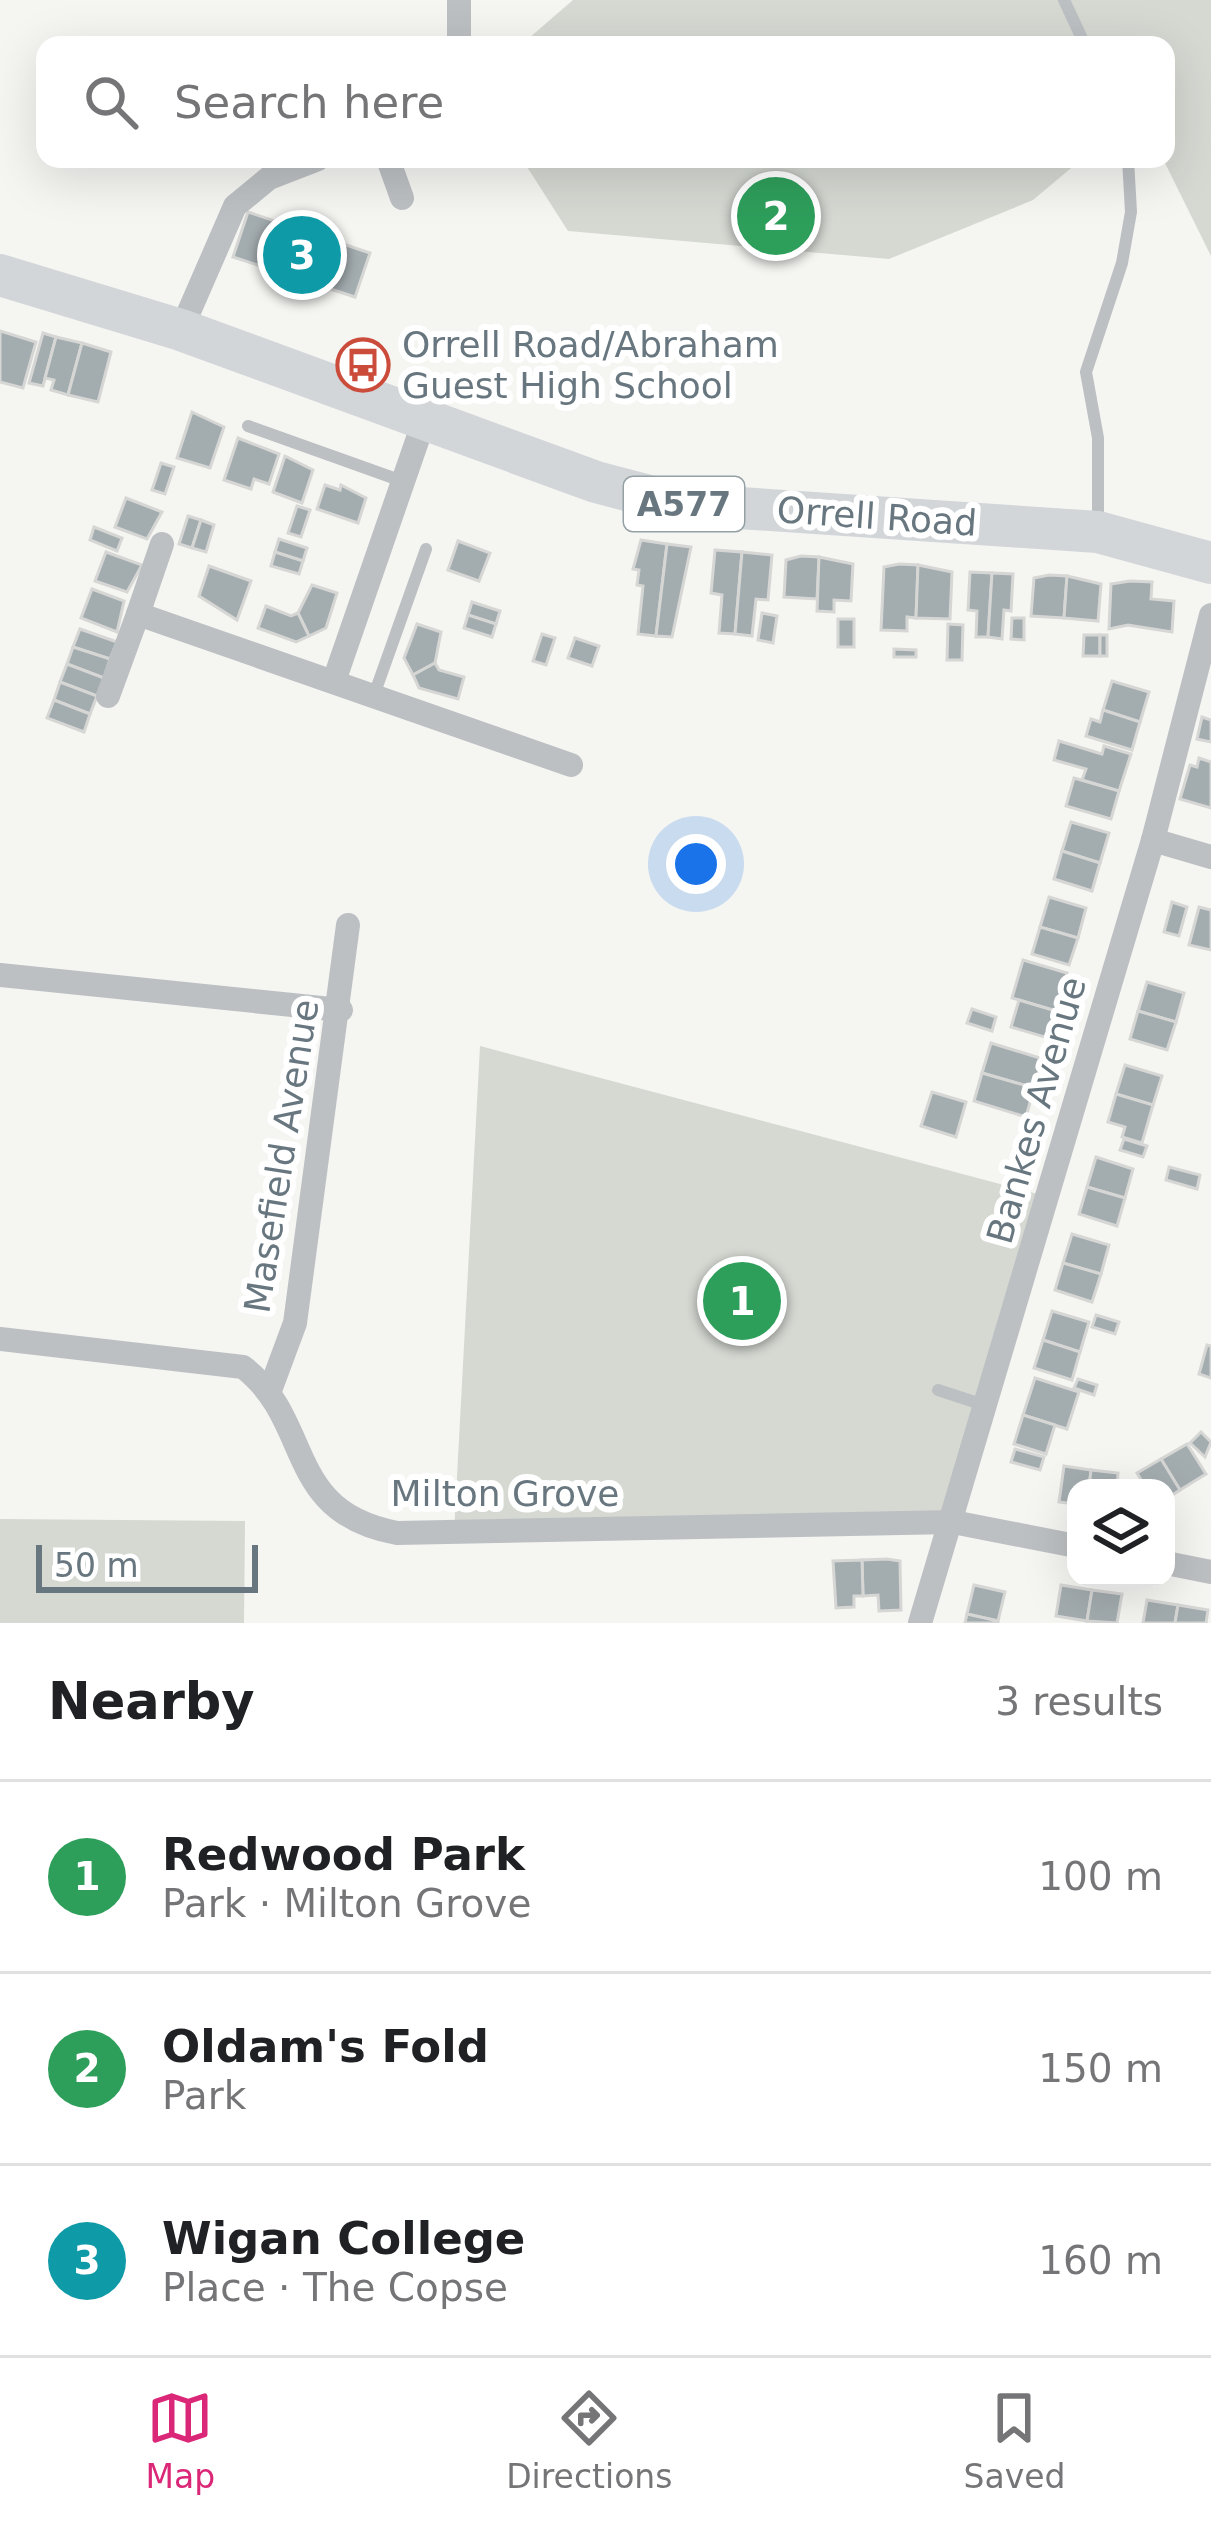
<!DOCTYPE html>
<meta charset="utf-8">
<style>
:root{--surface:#fff;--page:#f2f2f2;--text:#202124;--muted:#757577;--line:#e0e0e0;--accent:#db2777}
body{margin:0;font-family:"DejaVu Sans",sans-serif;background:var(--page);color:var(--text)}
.controls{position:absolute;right:36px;bottom:36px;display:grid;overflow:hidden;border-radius:24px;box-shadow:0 12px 48px #0002}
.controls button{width:108px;height:108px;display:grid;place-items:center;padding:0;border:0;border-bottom:3px solid var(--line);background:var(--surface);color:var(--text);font:60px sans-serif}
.scale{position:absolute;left:36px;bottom:30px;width:222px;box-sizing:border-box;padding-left:12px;border:6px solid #68777f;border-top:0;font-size:33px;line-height:42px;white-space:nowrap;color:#68777f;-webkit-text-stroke:9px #fff;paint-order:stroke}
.you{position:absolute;left:696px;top:864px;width:42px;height:42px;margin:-30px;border:9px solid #fff;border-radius:50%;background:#1a73e8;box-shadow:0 0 0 18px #1a73e833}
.badge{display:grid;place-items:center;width:78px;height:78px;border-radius:50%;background:var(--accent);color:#fff;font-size:39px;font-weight:700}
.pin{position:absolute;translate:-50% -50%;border:6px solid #fff;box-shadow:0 3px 12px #0006}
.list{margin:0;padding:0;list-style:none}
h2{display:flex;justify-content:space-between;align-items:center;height:156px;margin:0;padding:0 48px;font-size:51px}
h2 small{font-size:39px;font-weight:400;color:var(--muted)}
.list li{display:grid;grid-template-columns:78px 1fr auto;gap:36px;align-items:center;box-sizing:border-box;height:192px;padding:0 48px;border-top:3px solid var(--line)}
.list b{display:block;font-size:45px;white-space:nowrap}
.list p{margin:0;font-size:39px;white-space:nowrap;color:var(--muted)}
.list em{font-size:39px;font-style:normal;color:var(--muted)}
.icon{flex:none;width:66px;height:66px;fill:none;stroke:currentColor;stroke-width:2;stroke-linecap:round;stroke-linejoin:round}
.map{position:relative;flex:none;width:1211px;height:1623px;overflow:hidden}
.search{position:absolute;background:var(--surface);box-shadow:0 12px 48px #0002;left:36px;right:36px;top:36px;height:132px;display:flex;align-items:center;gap:30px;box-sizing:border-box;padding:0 42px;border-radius:24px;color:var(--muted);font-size:45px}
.sheet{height:732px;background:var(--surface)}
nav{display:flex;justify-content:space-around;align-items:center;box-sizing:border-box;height:168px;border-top:3px solid var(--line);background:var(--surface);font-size:33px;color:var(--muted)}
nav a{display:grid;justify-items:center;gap:6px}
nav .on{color:var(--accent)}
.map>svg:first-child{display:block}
.green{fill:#d5d9d2}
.building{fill:#a3acaf;stroke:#d6d6d5;stroke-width:3}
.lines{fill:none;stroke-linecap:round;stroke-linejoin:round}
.lane{stroke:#bcc0c3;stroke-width:12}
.street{stroke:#bcc0c3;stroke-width:24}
.highway{stroke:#d2d6d9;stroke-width:42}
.labels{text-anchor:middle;stroke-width:12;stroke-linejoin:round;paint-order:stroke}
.shield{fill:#fff;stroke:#95a0a5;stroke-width:3}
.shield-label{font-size:33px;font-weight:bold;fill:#68777f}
.poi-label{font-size:36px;fill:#68777f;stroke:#fff;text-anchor:start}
.street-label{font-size:36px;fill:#68777f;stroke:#fff}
</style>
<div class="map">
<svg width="1211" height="1623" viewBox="0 0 1211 1623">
<rect width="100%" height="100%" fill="#f5f5f2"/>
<g class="green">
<path d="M573 0H1211V256L1163 159 1166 45H1108L1104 39V45H521Z"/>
<path d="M522 159H1082L1033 200 889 259 568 231Z"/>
<path d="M480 1046 1049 1197 953 1522 454 1533Z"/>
<path d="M0 1519 245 1521 244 1623H0Z"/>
</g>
<g class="building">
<path d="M248 212 370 253 355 297 233 257Z"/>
<path d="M0 331 36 342 23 388 0 382Z"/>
<path d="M43 333 56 337 43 386 29 383Z"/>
<path d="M56 337 82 343 68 395 51 390 54 380 45 378Z"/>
<path d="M82 343 111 352 98 402 68 395Z"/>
<path d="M192 412 224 427 210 468 177 458Z"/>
<path d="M238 438 279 454 269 484 254 479 251 489 224 480Z"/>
<path d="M285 456 313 470 302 503 273 492Z"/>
<path d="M161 463 174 467 165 494 152 490Z"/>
<path d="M325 485 340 490 341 485 366 498 358 523 317 509Z"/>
<path d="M126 498 162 512 147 539 115 527Z"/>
<path d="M297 506 310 510 301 537 288 533Z"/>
<path d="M188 516 201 520 192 548 179 544Z"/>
<path d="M201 520 214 525 206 552 192 548Z"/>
<path d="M94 527 122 538 117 551 90 540Z"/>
<path d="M279 539 307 548 303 561 275 552Z"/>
<path d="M641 540 667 544 656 636 638 634 643 586 637 585 639 570 633 569Z"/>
<path d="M458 541 490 553 479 581 448 570Z"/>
<path d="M667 544 691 547 672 637 656 636Z"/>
<path d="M715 550 742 552 735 634 719 633 722 595 711 593Z"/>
<path d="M106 552 142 565 127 592 95 581Z"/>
<path d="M275 552 303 561 299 574 271 566Z"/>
<path d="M742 552 772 555 768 600 756 599 752 636 735 634Z"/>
<path d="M801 556 819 557 817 599 784 597 786 560Z"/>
<path d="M819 557 853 564 851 601 834 600V612L817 611Z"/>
<path d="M899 564 918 565 916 618 907 617V631L881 630 884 567Z"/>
<path d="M918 565 952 572 950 619 916 618Z"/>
<path d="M209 566 251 581 237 620 199 596Z"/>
<path d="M970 572 992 573 988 637H976L977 611 968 610Z"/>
<path d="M992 573 1013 574 1011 611 1004 610 1002 639 988 637Z"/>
<path d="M1049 575 1067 576 1064 618 1031 616 1034 578Z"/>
<path d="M1067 576 1101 584 1098 621 1064 618Z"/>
<path d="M1130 581 1152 582 1151 599 1174 601 1172 632 1128 625 1109 629 1111 584Z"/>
<path d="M312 585 337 593 326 628 309 636 298 613Z"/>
<path d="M92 589 124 601 117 632 81 618Z"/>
<path d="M472 602 500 611 496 624 468 615Z"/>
<path d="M266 606 291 616 298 613 309 636 296 642 258 628Z"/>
<path d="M762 613 777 616 773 643 758 640Z"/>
<path d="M468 615 496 624 492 637 464 628Z"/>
<path d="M1012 618H1024V640L1011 639Z"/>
<rect x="838" y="619" width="16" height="28"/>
<path d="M417 624 441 632 435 663 413 675 404 658Z"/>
<path d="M948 624 963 625 962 660H947Z"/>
<path d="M80 629 117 642 110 659 73 647Z"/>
<path d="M542 634 555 638 546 665 533 661Z"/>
<path d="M1084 635H1100V656H1083Z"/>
<rect x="1100" y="635" width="7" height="21"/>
<path d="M575 638 599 646 592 666 568 658Z"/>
<path d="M73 647 110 659 104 678 67 664Z"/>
<path d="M894 649 916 650V657H894Z"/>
<path d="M435 663 439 670 464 677 458 699 419 688 413 675Z"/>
<path d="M67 664 104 678 97 696 60 682Z"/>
<path d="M1112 681 1149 692 1140 722 1103 710Z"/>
<path d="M60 682 97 696 90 714 54 700Z"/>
<path d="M54 700 90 714 84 732 47 718Z"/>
<path d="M1103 710 1140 722 1132 750 1086 736 1091 719 1100 722Z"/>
<path d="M1202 717 1211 720V742L1197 739Z"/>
<path d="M1059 741 1102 754 1104 746 1131 754 1119 791 1082 780 1086 769 1054 760Z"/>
<path d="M1199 758 1211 762V808L1180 799 1190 765 1197 767Z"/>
<path d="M1074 778 1119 791 1111 819 1066 806Z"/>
<path d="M1071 822 1109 833 1100 863 1062 851Z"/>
<path d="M1062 851 1100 863 1092 891 1054 879Z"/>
<path d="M1049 897 1086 908 1078 938 1040 927Z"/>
<path d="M1172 902 1187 907 1179 936 1164 932Z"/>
<path d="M1199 907 1211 910V950L1189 945Z"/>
<path d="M1040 927 1078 938 1069 965 1032 954Z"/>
<path d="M1023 960 1067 973 1056 1011 1012 998Z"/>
<path d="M1147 982 1184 993 1176 1022 1138 1011Z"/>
<path d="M1019 1000 1056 1011 1048 1038 1011 1027Z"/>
<path d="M972 1009 996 1017 992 1031 967 1023Z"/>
<path d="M1138 1011 1176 1022 1167 1050 1130 1039Z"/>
<path d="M991 1043 1043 1059 1034 1088 982 1073Z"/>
<path d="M1125 1065 1162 1076 1153 1105 1116 1094Z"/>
<path d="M982 1073 1034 1088 1026 1117 974 1101Z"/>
<path d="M932 1092 966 1102 956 1137 921 1126Z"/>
<path d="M1116 1094 1153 1105 1142 1143 1122 1137 1125 1127 1108 1122Z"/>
<path d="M1124 1139 1147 1146 1143 1157 1120 1150Z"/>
<path d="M1096 1157 1133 1169 1125 1198 1087 1187Z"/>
<path d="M1169 1167 1200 1175 1197 1189 1166 1180Z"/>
<path d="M1087 1187 1125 1198 1117 1226 1079 1214Z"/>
<path d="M1072 1234 1109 1245 1101 1274 1063 1263Z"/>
<path d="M1063 1263 1101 1274 1092 1302 1055 1290Z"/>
<path d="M1052 1311 1089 1322 1080 1352 1043 1340Z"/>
<path d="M1096 1315 1119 1322 1115 1334 1092 1327Z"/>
<path d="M1043 1340 1080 1352 1072 1380 1034 1368Z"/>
<path d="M1207 1345 1211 1346V1378L1199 1374Z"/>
<path d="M1035 1378 1079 1392 1067 1429 1023 1415Z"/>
<path d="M1078 1379 1097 1385 1094 1395 1074 1388Z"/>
<path d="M1023 1415 1055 1425 1046 1454 1014 1444Z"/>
<path d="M1201 1432 1211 1442 1205 1457 1190 1443Z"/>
<path d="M1187 1444 1206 1474 1180 1490 1161 1459Z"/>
<path d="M1015 1449 1044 1457 1040 1470 1011 1462Z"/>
<path d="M1161 1459 1180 1490 1166 1499V1488H1146L1137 1473Z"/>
<path d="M1064 1466 1091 1470 1089 1488H1076V1504L1059 1502Z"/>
<path d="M1091 1470 1118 1473 1117 1488H1089Z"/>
<path d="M887 1559 900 1561 901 1610 879 1611 878 1595 863 1596 862 1560Z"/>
<path d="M862 1560 863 1596H854V1607L836 1608 833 1561Z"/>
<path d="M974 1585 1005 1592 998 1621 967 1614Z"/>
<path d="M1061 1585 1092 1590 1087 1621 1056 1616Z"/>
<path d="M1092 1590 1122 1594 1117 1623 1087 1621Z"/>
<path d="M1147 1600 1178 1605 1175 1623H1143Z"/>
<path d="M1178 1605 1208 1610 1206 1623H1175Z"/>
<path d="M967 1614 998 1621V1623H965Z"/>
</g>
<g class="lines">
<g class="lane">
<path d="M1064 0 1085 45"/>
<path d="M248 426 402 481"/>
<path d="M1098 525V438L1086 372 1122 263 1131 212 1128 159"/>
<path d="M374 695 426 549"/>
<path d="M938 1390 987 1406"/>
</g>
<g class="street">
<path d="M459 0V45"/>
<path d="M388 159 402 198"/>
<path d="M181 330 235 206 269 178 318 159"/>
<path d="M162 544 138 614 571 765"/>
<path d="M334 681 425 418"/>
<path d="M108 696 138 614"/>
<path d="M1153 840 1211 857"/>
<path d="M0 975 341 1010"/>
<path d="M0 1339 243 1367C314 1421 283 1512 397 1533L953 1522 1076 1546"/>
<path d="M269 1393 295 1323 348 925"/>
<path d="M1166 1563 1211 1572"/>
<path d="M920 1623 1153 840 1211 615"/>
</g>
<path class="highway" d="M0 275 181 330 596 482 680 504 1098 532 1211 563"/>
</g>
<defs>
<g id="bus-ring" transform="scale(2.7)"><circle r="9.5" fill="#fff" stroke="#cc4c3b" stroke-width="1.5"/><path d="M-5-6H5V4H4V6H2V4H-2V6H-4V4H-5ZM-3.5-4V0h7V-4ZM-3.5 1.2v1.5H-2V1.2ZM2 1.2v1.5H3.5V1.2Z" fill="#cc4c3b"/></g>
</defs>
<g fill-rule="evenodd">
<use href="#bus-ring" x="363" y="365"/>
</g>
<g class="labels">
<rect class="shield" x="624" y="477" width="120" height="54" rx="9"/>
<g class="shield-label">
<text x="684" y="516">A577</text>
</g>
<g class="poi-label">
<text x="402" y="357">Orrell Road/Abraham<tspan x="402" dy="41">Guest High School</tspan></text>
</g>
<g class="street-label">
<text transform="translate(877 516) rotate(4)" y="13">Orrell Road</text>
<text transform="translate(1036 1110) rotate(-74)" y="13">Bankes Avenue</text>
<text transform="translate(281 1156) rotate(-81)" y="13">Masefield Avenue</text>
<text x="505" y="1506">Milton Grove</text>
</g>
</g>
</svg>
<div class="controls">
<button><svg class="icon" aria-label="layers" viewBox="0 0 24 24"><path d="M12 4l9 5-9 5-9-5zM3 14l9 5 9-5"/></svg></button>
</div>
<div class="scale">50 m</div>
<div class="you"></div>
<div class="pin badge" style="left:742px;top:1301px;background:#2e9e5b">1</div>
<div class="pin badge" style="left:776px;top:216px;background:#2e9e5b">2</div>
<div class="pin badge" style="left:302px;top:255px;background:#0f9aa8">3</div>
<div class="search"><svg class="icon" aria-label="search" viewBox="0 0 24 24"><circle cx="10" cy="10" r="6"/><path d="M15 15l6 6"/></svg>Search here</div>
</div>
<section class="sheet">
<h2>Nearby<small>3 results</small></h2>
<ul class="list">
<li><span class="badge" style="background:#2e9e5b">1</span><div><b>Redwood Park</b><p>Park · Milton Grove</p></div><em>100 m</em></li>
<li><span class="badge" style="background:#2e9e5b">2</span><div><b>Oldam's Fold</b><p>Park</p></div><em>150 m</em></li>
<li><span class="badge" style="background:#0f9aa8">3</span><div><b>Wigan College</b><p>Place · The Copse</p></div><em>160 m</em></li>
</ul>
</section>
<nav>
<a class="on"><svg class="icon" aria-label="map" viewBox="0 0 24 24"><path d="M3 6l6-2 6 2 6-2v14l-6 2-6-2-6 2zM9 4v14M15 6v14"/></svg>Map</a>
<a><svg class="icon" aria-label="directions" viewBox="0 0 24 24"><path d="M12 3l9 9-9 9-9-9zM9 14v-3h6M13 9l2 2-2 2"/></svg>Directions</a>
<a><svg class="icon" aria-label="saved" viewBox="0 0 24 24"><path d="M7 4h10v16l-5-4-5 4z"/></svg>Saved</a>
</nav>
